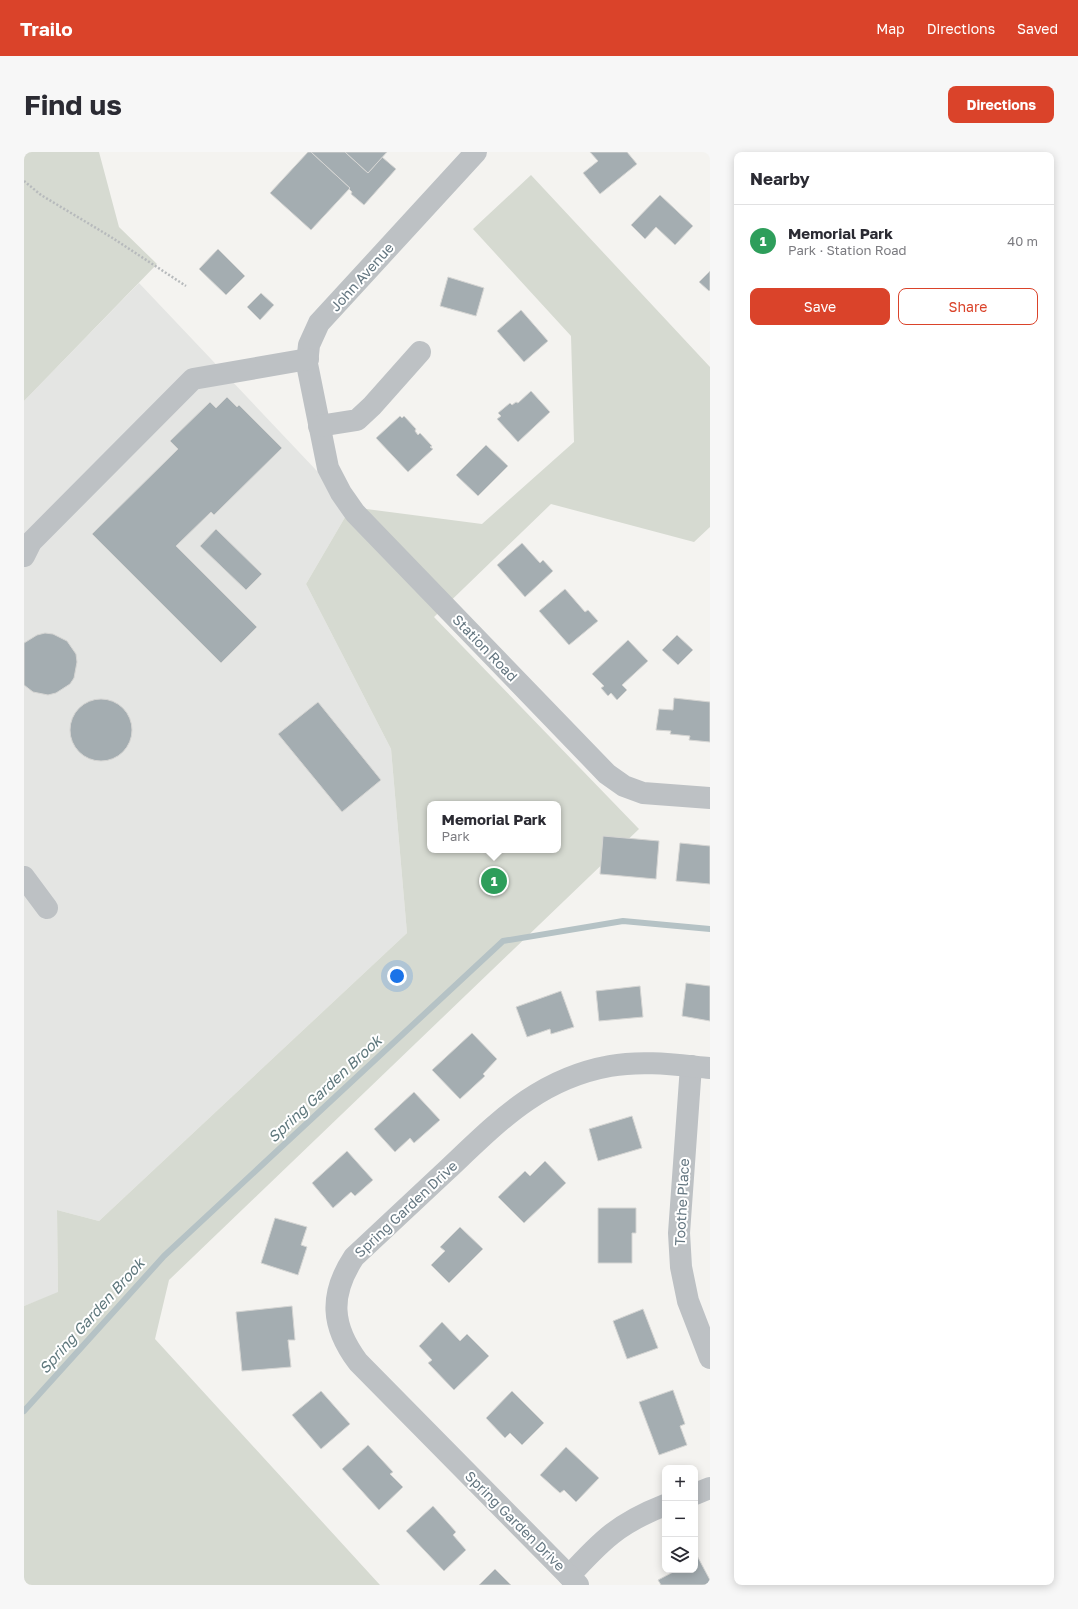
<!DOCTYPE html>
<meta charset="utf-8">
<style>
:root{--surface:#fff;--page:#f7f7f7;--text:#2b2b33;--muted:#7c7c81;--line:#e1e1e2;--accent:#da432a}
body{margin:0;font-family:"Golos Text",sans-serif;background:var(--page);color:var(--text)}
.controls{position:absolute;right:12px;bottom:12px;display:grid;overflow:hidden;border-radius:8px;box-shadow:0 2px 10px #0003}
.controls button{width:36px;height:36px;display:grid;place-items:center;padding:0;border:0;border-bottom:1px solid var(--line);background:var(--surface);color:var(--text);font:20px sans-serif}
.you{position:absolute;left:373px;top:824px;width:14px;height:14px;margin:-10px;border:3px solid #fff;border-radius:50%;background:#1a73e8;box-shadow:0 0 0 6px #1a73e833}
.badge{display:grid;place-items:center;width:26px;height:26px;border-radius:50%;background:var(--accent);color:#fff;font-size:13px;font-weight:700}
.pin{position:absolute;translate:-50% -50%;border:2px solid #fff;box-shadow:0 1px 4px #0006}
.popup{position:absolute;left:403px;top:649px;width:134px;height:52px;box-sizing:border-box;display:grid;place-content:center;border-radius:8px;background:var(--surface);filter:drop-shadow(0 1px 3px #0005);font-size:13px;white-space:nowrap;color:var(--muted)}
.popup b{font-size:15px;color:var(--text)}
.popup::after{content:'';position:absolute;left:50%;top:100%;margin-left:-8px;border:8px solid transparent;border-top-color:var(--surface)}
.list{margin:0;padding:0;list-style:none}
h2{display:flex;justify-content:space-between;align-items:center;height:52px;margin:0;padding:0 16px;font-size:17px}
h2 small{font-size:13px;font-weight:400;color:var(--muted)}
.list li{display:grid;grid-template-columns:26px 1fr auto;gap:12px;align-items:center;box-sizing:border-box;height:72px;padding:0 16px;border-top:1px solid var(--line)}
.list b{display:block;font-size:15px;white-space:nowrap}
.list p{margin:0;font-size:13px;white-space:nowrap;color:var(--muted)}
.list em{font-size:13px;font-style:normal;color:var(--muted)}
.actions{display:flex;gap:8px;padding:12px 16px}
.actions a{flex:1;padding:9px 0;border:1px solid var(--accent);border-radius:8px;text-align:center;font-size:14px;color:var(--accent)}
.actions .main{background:var(--accent);color:#fff}
.icon{flex:none;width:22px;height:22px;fill:none;stroke:currentColor;stroke-width:2;stroke-linecap:round;stroke-linejoin:round}
.map{position:relative;flex:none;width:686px;height:1433px;overflow:hidden;border-radius:8px}
header{display:flex;align-items:center;gap:24px;box-sizing:border-box;height:56px;padding:0 20px;background:var(--accent);color:#fff}
header strong{font-size:19px}
nav{display:flex;gap:22px;margin-inline-start:auto;font-size:14px}
.intro{display:flex;align-items:center;justify-content:space-between;box-sizing:border-box;height:96px;padding:0 24px}
h1{margin:0;font-size:28px}
.button{padding:10px 18px;border-radius:8px;background:var(--accent);color:#fff;font-size:14px;font-weight:700}
main{display:flex;gap:24px;padding:0 24px}
aside{flex:1;background:var(--surface);border-radius:8px;box-shadow:0 2px 10px #0003}
.map>svg:first-child{display:block}
.built{fill:#e4e5e3}
.green{fill:#d6dad1;fill-rule:evenodd}
.lines{fill:none;stroke-linecap:round;stroke-linejoin:round}
.stream{stroke:#b5c2c5;stroke-width:6}
.building{fill:#a4adb1;stroke:#d5d5d3}
.path{stroke:#b7babc;stroke-width:2.5;stroke-dasharray:2 2;stroke-linecap:butt}
.minor{stroke:#bdc1c4;stroke-width:22}
.labels{text-anchor:middle;stroke-width:4;stroke-linejoin:round;paint-order:stroke}
.street-label{font-size:14px;fill:#647680;stroke:#fff}
.water-label{font-size:15px;font-style:italic;fill:#5f787d;stroke:#fff}
</style>
<header>
<strong>Trailo</strong>
<nav><a>Map</a><a>Directions</a><a>Saved</a></nav>
</header>
<div class="intro"><h1>Find us</h1><a class="button">Directions</a></div>
<main>
<div class="map">
<svg width="686" height="1433" viewBox="0 0 686 1433">
<rect width="100%" height="100%" fill="#f4f3f0"/>
<path class="built" d="M115 131 327 355 282 432 367 597 383 781 75 1069 33 1058 34 1141 0 1154V249Z"/>
<g class="green">
<path d="M0 0H75L95 75 133 112 0 249Z"/>
<path d="M507 23 686 215V375L670 390 527 352 410 465 615 677 145 1128 131 1187 356 1433H0V1154L34 1140 33 1058 75 1069 383 781 367 597 282 432 327 355 458 372 550 290 547 184 449 77ZM406 652H534V698H406Z"/>
</g>
<g class="lines">
<path class="stream" d="M0 1259 140 1104 479 789 599 769 686 777"/>
</g>
<g class="building">
<path d="M284 0H287L326 36 287 78 246 41Z"/>
<path d="M287 0H321L344 21 358 5 372 17 340 53 327 42 328 40 325 37 326 36Z"/>
<path d="M321 0H363L344 21Z"/>
<path d="M566 0H603L613 12 576 42 559 21 574 9Z"/>
<path d="M636 43 669 74 651 93 632 75 621 87 607 73Z"/>
<path d="M194 97 221 124 202 143 175 117Z"/>
<path d="M686 119V138L685 139 675 130Z"/>
<path d="M424 125 460 136 452 164 416 154Z"/>
<path d="M237 141 250 153 236 168 223 155Z"/>
<path d="M497 158 524 189 500 210 473 179Z"/>
<path d="M507 239 526 260 494 290 473 267 477 264 474 261 486 251 488 253 492 250 494 251Z"/>
<path d="M203 245 213 255 215 253 258 296 190 363 187 360 152 394 233 475 197 511 68 382 154 297 146 289 186 250 192 256Z"/>
<path d="M376 264 378 266 380 264 392 277 391 279 394 283 396 281 408 294 406 295 409 297 384 320 352 286Z"/>
<path d="M462 293 484 314 454 344 432 323Z"/>
<path d="M192 377 238 422 222 438 176 394Z"/>
<path d="M498 391 516 411 519 408 529 419 501 445 473 413Z"/>
<path d="M541 437 561 460 564 458 574 469 545 493 515 459Z"/>
<path d="M21 481 29 482 43 489 52 502 53 510 50 526 46 532 32 541 24 543 9 540 0 533V491L13 483Z"/>
<path d="M653 483 669 498 654 513 638 498Z"/>
<path d="M604 488 624 509 598 533 603 538 593 548 587 541 584 544 577 536 580 534 568 522Z"/>
<path d="M650 546 686 550V590L665 588 666 584 646 582 647 579 632 578 635 557 649 558Z"/>
<circle cx="77" cy="578" r="31"/>
<path d="M294 550 357 628 318 660 254 582Z"/>
<path d="M579 684 635 689 632 727 576 722Z"/>
<path d="M656 691 686 694V732L652 729Z"/>
<path d="M662 831 686 834V869L658 864Z"/>
<path d="M616 834 619 865 575 869 572 839Z"/>
<path d="M537 839 550 875 527 882 526 877 503 885 492 855Z"/>
<path d="M448 881 473 907 459 922 461 924 436 947 408 918Z"/>
<path d="M390 940 416 968 390 991 386 986 371 1000 350 977Z"/>
<path d="M608 964 618 996 574 1009 565 977Z"/>
<path d="M323 999 349 1028 331 1044 327 1040 309 1056 288 1031Z"/>
<path d="M521 1009 542 1031 500 1071 474 1045 501 1019 506 1024Z"/>
<path d="M574 1056H612V1081H608V1111H574Z"/>
<path d="M251 1066 283 1075 277 1093 283 1095 274 1123 237 1111Z"/>
<path d="M436 1075 459 1097 425 1131 407 1113 421 1099 416 1095Z"/>
<path d="M268 1154 271 1188H264L267 1215 218 1219 212 1160Z"/>
<path d="M619 1157 634 1196 603 1207 589 1169Z"/>
<path d="M418 1170 436 1189 443 1182 465 1204 430 1238 404 1211 408 1208 395 1194Z"/>
<path d="M649 1238 661 1272 656 1274 663 1293 635 1303 615 1250Z"/>
<path d="M297 1239 326 1272 297 1297 268 1263Z"/>
<path d="M488 1239 520 1271 498 1293 486 1281 481 1286 462 1266Z"/>
<path d="M344 1293 369 1320 366 1322 379 1335 355 1358 318 1317Z"/>
<path d="M542 1295 575 1326 552 1350 540 1338 536 1341 516 1323Z"/>
<path d="M409 1354 432 1380 429 1383 442 1398 420 1419 382 1379Z"/>
<path d="M671 1400 686 1428V1433H637L634 1428 653 1418H671Z"/>
<path d="M471 1417 487 1433H455Z"/>
</g>
<g class="lines">
<path class="path" d="M0 29 17 43 87 85 162 134"/>
<g class="minor">
<path d="M452 0 295 171 285 193 283 212 304 316 317 341 331 361 583 622 600 634 619 641 686 646"/>
<path d="M295 274 333 268 348 254 396 200"/>
<path d="M0 404 7 390 169 227 284 207"/>
<path d="M0 725 23 756"/>
<path d="M667 914 655 1081 657 1115 664 1149 686 1206"/>
<path d="M671 1342 686 1336"/>
<path d="M545 1424C578 1388 595 1371 641 1353"/>
<path d="M554 1433 334 1210C307 1174 305 1143 330 1105 361 1076 392 1047 423 1018 474 970 514 927 586 914 619 908 653 913 686 916"/>
</g>
</g>
<g class="labels">
<g class="street-label">
<text transform="translate(338 125) rotate(-48)" y="5">John Avenue</text>
<text transform="translate(461 496) rotate(46)" y="5">Station Road</text>
<text transform="translate(658 1050) rotate(-87)" y="5">Toothe Place</text>
<text transform="translate(382 1057) rotate(-43)" y="5">Spring Garden Drive</text>
<text transform="translate(491 1369) rotate(45)" y="5">Spring Garden Drive</text>
</g>
<g class="water-label">
<text transform="translate(301 937) rotate(-43)" y="5">Spring Garden Brook</text>
<text transform="translate(68 1164) rotate(-48)" y="5">Spring Garden Brook</text>
</g>
</g>
</svg>
<div class="controls">
<button>+</button>
<button>−</button>
<button><svg class="icon" aria-label="layers" viewBox="0 0 24 24"><path d="M12 4l9 5-9 5-9-5zM3 14l9 5 9-5"/></svg></button>
</div>
<div class="you"></div>
<div class="pin badge" style="left:470px;top:729px;background:#2e9e5b">1</div>
<div class="popup"><b>Memorial Park</b>Park</div>
</div>
<aside>
<h2>Nearby<small></small></h2>
<ul class="list">
<li><span class="badge" style="background:#2e9e5b">1</span><div><b>Memorial Park</b><p>Park · Station Road</p></div><em>40 m</em></li>
</ul>
<div class="actions"><a class="main">Save</a><a>Share</a></div>
</aside>
</main>
